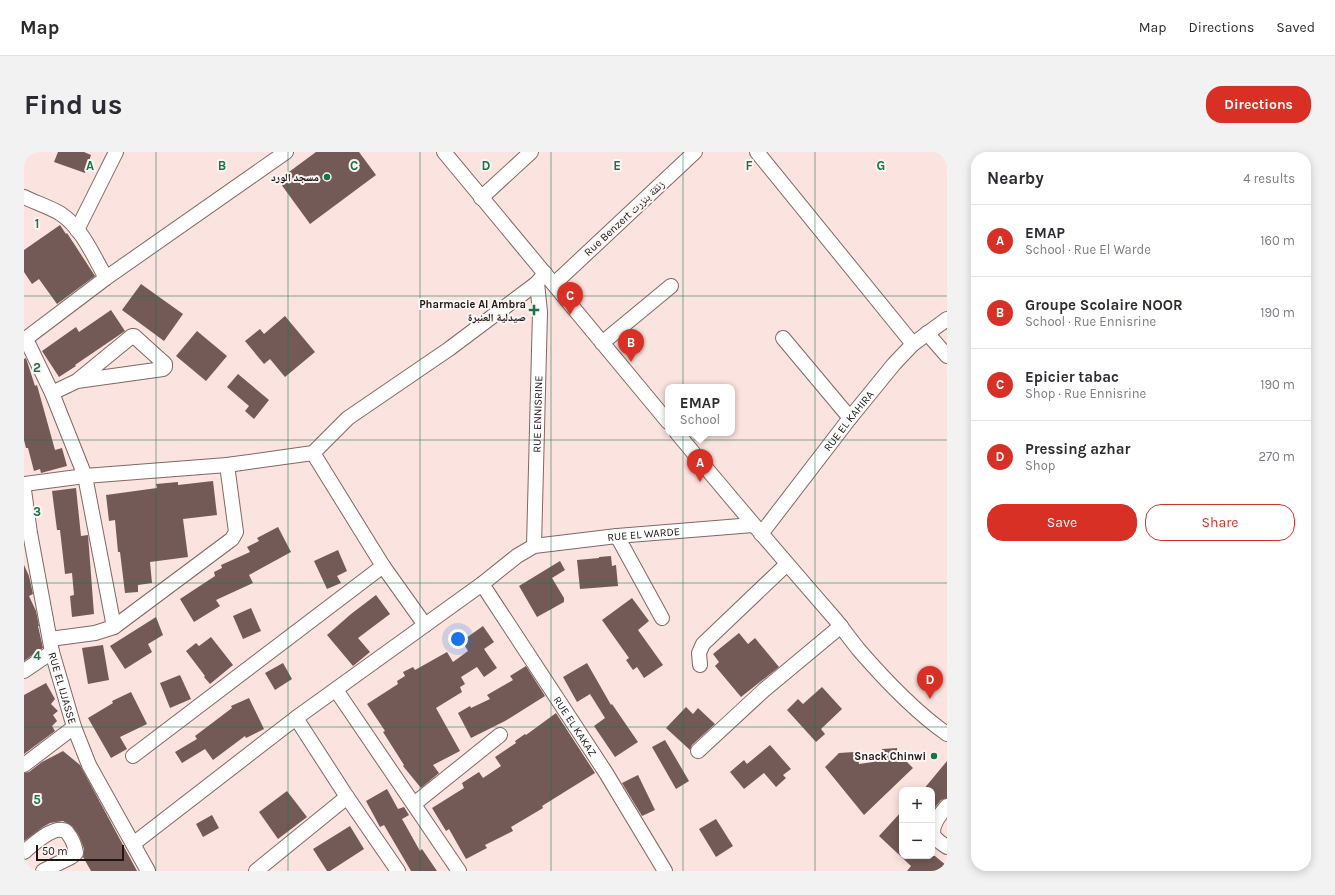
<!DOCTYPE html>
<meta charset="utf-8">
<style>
:root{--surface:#fff;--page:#f2f2f3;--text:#2b2b33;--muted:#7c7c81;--line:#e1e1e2;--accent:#d93025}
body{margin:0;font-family:Karla,"Noto Naskh Arabic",sans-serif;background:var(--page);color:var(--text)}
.controls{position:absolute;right:12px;bottom:12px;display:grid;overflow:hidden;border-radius:8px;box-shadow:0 2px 10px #0003}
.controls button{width:36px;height:36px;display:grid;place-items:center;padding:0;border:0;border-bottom:1px solid var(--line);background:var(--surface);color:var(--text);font:20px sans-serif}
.scale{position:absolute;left:12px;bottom:10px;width:88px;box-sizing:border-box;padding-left:4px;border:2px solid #201614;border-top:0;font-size:11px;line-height:14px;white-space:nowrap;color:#201614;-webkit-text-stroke:3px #fbf5f4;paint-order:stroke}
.you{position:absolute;left:434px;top:487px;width:14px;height:14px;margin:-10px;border:3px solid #fff;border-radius:50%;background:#1a73e8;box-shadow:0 0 0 6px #1a73e833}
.badge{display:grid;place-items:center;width:26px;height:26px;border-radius:50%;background:var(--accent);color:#fff;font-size:13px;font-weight:700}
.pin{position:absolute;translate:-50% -33px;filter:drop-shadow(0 1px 2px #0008)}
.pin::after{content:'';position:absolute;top:21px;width:14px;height:12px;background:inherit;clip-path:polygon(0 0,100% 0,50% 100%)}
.popup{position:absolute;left:641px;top:232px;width:70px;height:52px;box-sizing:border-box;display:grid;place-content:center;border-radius:8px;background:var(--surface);filter:drop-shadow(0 1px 3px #0005);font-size:13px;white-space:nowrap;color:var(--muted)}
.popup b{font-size:15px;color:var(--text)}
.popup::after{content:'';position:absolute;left:50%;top:100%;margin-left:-8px;border:8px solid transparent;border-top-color:var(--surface)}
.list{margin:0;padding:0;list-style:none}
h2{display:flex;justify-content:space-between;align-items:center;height:52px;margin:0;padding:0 16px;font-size:17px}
h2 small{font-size:13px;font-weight:400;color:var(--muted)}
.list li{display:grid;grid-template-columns:26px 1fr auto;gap:12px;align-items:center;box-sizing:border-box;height:72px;padding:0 16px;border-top:1px solid var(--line)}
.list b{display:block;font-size:15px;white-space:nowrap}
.list p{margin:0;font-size:13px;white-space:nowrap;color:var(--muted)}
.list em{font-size:13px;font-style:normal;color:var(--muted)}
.actions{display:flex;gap:8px;padding:12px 16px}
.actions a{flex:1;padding:9px 0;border:1px solid var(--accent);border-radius:16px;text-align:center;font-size:14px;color:var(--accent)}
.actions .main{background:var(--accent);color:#fff}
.map{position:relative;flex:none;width:923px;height:719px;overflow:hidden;border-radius:16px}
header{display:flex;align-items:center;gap:24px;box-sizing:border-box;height:56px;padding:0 20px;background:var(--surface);border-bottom:1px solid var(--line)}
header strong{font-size:19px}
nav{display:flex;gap:22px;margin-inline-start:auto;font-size:14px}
.intro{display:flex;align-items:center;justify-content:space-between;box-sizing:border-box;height:96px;padding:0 24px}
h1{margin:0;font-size:28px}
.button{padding:10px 18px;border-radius:16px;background:var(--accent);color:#fff;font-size:14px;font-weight:700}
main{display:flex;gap:24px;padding:0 24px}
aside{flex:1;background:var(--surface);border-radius:16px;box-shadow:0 2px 10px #0003}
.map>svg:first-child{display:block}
.building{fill:#735a56}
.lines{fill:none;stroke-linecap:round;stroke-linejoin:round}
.minor-casing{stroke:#826764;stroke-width:16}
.minor{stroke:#fff;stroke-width:14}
.grid{fill:none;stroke:#197449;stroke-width:1;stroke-opacity:0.55}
.poi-dot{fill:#197449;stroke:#fbf5f4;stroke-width:1.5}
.labels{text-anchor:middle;stroke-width:4;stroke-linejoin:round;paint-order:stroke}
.poi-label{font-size:11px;font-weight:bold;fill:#201614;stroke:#fbf5f4;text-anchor:end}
.street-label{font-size:11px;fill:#201614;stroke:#fbf5f4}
.grid-label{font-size:13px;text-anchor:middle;font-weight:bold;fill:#197449;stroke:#fbf5f4;stroke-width:4;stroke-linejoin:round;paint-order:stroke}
</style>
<header>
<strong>Map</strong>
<nav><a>Map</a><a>Directions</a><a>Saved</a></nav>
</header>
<div class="intro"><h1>Find us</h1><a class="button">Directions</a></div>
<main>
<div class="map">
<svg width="923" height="719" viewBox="0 0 923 719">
<rect width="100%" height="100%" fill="#fbe3df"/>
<g class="building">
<path d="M34 0H60L67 3 61 21 30 10Z"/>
<path d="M292 0H335L352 23 286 72 254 28Z"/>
<path d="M36 73 42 82 43 81 71 124 33 152 15 127 8 132 0 120V98Z"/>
<path d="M117 132 159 162 140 189 98 158Z"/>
<path d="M87 158 101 179 51 213 52 214 35 225 18 199 52 175 55 180Z"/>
<path d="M261 164 291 200 261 225 246 207 240 212 221 189 236 177 240 182Z"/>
<path d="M173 179 203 204 182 229 152 204Z"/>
<path d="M2 206 11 234 13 233 31 298 38 296 43 314 17 321 16 317 10 319 4 296H2L0 288V207Z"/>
<path d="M214 222 245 248 230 267 221 259 225 254 203 235Z"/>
<path d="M189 329 193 363 159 367 164 405 126 410 128 431 114 433V440L101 441 96 400H94L91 368 85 369 82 343 133 336 132 332 154 330V333Z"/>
<path d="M52 336 57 384 64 383 70 462 48 465 46 444 50 443 48 421 41 422 36 378H33L28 339Z"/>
<path d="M254 375 267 400 225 423 229 431 192 448 196 454 170 470 156 447 191 424 190 420 198 416 197 413 226 400 223 395 235 389 233 386Z"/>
<path d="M314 398 323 419 313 424 317 431 303 437 290 409Z"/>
<path d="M587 404 588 414 592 413 594 434 556 437 553 408 575 406V405Z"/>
<path d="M536 409 541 418 528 426 540 446V450L513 465 495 434Z"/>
<path d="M0 413 5 424 9 442 5 444 12 459 15 474H14L19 496 0 509Z"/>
<path d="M352 443 366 462 334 486 346 500 329 514 303 483 327 462Z"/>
<path d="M608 446 625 469 614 478 639 513 620 526 613 515 609 518 602 508 605 506 578 468Z"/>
<path d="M227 456 237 479 219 487 209 464Z"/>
<path d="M132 465 139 483 124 492 128 500 101 517 86 494Z"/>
<path d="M459 474 470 490 460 497 473 516 460 525 453 515 437 525 441 532 436 535 438 540 412 556 436 599 409 613 415 621 397 636 379 614 380 613 359 580 361 579 343 552 374 532 373 529 381 524 379 520 389 515 391 518 423 500 429 510 444 499 438 489Z"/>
<path d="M715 481 724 492 731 486 755 515 717 545 691 514 695 510 689 502Z"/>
<path d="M187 485 209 513 186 532 180 525 181 524 162 499 172 491 175 494Z"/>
<path d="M79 493 85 528 64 532 58 496Z"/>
<path d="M259 511 268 527 251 538 241 521Z"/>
<path d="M563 511 587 553 588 552 614 590 591 605 570 574 581 566 566 542 553 550 539 525Z"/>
<path d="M502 514 521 544 481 569 447 586 434 561 446 554 447 556 466 547 463 543 489 528 486 524Z"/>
<path d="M156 523 167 547 146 556 136 531Z"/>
<path d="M22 531 31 547 27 552 34 559 29 563 33 569 28 574 31 579 0 602V543Z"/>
<path d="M798 535 818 557 797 577 801 582 792 590 763 558 774 547 779 552Z"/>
<path d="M107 540 123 572 96 585 103 597 87 606 64 566 89 551 88 549Z"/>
<path d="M225 546 240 577 222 586 221 584 189 608 181 597 158 611 151 600 173 587 171 584 208 556 207 554Z"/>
<path d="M662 555 669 562 674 556 691 572 668 593 666 598 642 576Z"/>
<path d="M532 561 571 621 518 654 519 656 487 675 489 679 461 693 463 696 442 707 425 677 422 679 408 656 440 636 438 631 455 620 459 626 477 614 471 605 492 591 491 589 501 582 502 583Z"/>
<path d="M641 588 665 629 652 637 628 595Z"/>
<path d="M746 593 767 617 759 623 762 626 752 635 740 621 720 637 706 620 720 608 723 612Z"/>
<path d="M873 596 874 608H881L889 616 840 663 801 615 815 601 830 600 834 605 835 612 849 610 859 601 858 597Z"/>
<path d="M39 599 56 613 113 719H67L59 705 60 697 55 684 48 674 39 669 26 671 19 675 0 689V621L5 620 18 610Z"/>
<path d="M923 609V646L917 648 908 659V638H899Z"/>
<path d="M614 623 631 658 618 664 598 631Z"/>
<path d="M363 637 374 657 380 655 385 663 378 667 396 699 398 697 413 719H387L360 673 356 675 342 649Z"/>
<path d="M263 639 283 665 254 687 235 660Z"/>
<path d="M878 659V704H911L923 714 919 719H883L887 714 855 684Z"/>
<path d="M188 663 195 676 179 685 172 672Z"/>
<path d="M692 667 709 694 692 705 675 677Z"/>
<path d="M326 674 340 697 306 719H303L289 697Z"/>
</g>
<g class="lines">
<g class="minor-casing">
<g id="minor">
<path d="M420 0 644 270"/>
<path d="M733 0 889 192"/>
<path d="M0 45C12 51 26 55 37 62 58 76 70 105 82 126"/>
<path d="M457 46 507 0"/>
<path d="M53 78 92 0"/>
<path d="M530 132 671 0"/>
<path d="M903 181 923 204"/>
<path d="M759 186 826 266"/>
<path d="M2 187 28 241 61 324 90 475"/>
<path d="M0 188 82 126 262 0"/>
<path d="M578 191 647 134"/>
<path d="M28 241 53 229 108 184H110L141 212V215L139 217 53 229"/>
<path d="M653 281C705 344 757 405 811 467 819 477 827 488 835 498 861 528 890 559 923 582"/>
<path d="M289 301 359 414 401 473"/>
<path d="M0 332 61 324 203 313 289 301 324 266 425 197 513 131 521 121"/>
<path id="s1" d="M0 338 6 381 28 500 50 575 65 613 124 719"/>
<path id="s2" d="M737 382 826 266 870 212 889 192 923 167"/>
<path d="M593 384 638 466"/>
<path id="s3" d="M510 394 516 160 513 131"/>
<path id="s4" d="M458 432 582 621 641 719"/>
<path d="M26 487 71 481 90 475 208 387 212 380 203 313"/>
<path d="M676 513 675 501 679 492 763 412"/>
<path d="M0 519 28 500"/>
<path d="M312 538 435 719"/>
<path d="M272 566 323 645 374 719"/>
<path d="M674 599 740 538 817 474"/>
<path d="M109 604 359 414"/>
<path d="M0 613 50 575"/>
<path d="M390 652 476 583"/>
<path d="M923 654C917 661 906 674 910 684 913 689 919 692 923 695"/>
<path id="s5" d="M109 692 272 566 458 432 493 404 510 394 593 384 729 373"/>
<path d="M0 700C8 693 27 676 38 678 43 678 44 682 47 686 50 691 51 695 52 701L47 705 19 719"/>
<path d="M232 719 323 645"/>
</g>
</g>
<use href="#minor" class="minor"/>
</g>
<path class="grid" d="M132 0V719M264 0V719M396 0V719M527 0V719M659 0V719M791 0V719M0 144H923M0 288H923M0 431H923M0 575H923"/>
<g class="poi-dot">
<circle cx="303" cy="25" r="4"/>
<path d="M508 152h4v4h4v4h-4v4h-4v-4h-4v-4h4z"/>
<circle cx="910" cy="604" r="4"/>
</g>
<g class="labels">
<g class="poi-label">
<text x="295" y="29">مسجد الورد</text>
<text x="502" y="156">Pharmacie Al Ambra<tspan x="502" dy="13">صيدلية العنبرة</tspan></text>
<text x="902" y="608">Snack Chinwi</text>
</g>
<g class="street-label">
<text transform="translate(600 66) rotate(-43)" y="4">Rue Benzert زنقة بنزرت</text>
<text dy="4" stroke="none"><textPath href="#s3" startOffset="132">RUE ENNISRINE</textPath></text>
<text dy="4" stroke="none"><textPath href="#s2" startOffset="143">RUE EL KAHIRA</textPath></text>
<text dy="4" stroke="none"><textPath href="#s5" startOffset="610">RUE EL WARDE</textPath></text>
<text dy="4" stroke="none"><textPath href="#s1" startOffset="202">RUE EL IJJASSE</textPath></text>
<text dy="4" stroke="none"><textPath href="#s4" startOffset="170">RUE EL KAKAZ</textPath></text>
</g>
</g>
<g class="grid-label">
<text x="66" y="18">A</text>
<text x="198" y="18">B</text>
<text x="330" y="18">C</text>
<text x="462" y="18">D</text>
<text x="593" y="18">E</text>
<text x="725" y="18">F</text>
<text x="857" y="18">G</text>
<text x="13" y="76">1</text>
<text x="13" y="220">2</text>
<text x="13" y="364">3</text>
<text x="13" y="508">4</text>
<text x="13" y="652">5</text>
</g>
</svg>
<div class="controls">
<button>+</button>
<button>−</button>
</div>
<div class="scale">50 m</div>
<div class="you"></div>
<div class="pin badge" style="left:676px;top:330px">A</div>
<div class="popup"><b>EMAP</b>School</div>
<div class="pin badge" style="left:607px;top:210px">B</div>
<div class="pin badge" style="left:546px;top:163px">C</div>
<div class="pin badge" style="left:906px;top:547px">D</div>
</div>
<aside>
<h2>Nearby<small>4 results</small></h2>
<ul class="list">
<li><span class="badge">A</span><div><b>EMAP</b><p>School · Rue El Warde</p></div><em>160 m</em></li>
<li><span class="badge">B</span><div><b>Groupe Scolaire NOOR</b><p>School · Rue Ennisrine</p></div><em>190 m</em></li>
<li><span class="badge">C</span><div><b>Epicier tabac</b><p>Shop · Rue Ennisrine</p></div><em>190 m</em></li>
<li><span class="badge">D</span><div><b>Pressing azhar</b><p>Shop</p></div><em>270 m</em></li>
</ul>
<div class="actions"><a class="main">Save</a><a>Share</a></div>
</aside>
</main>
